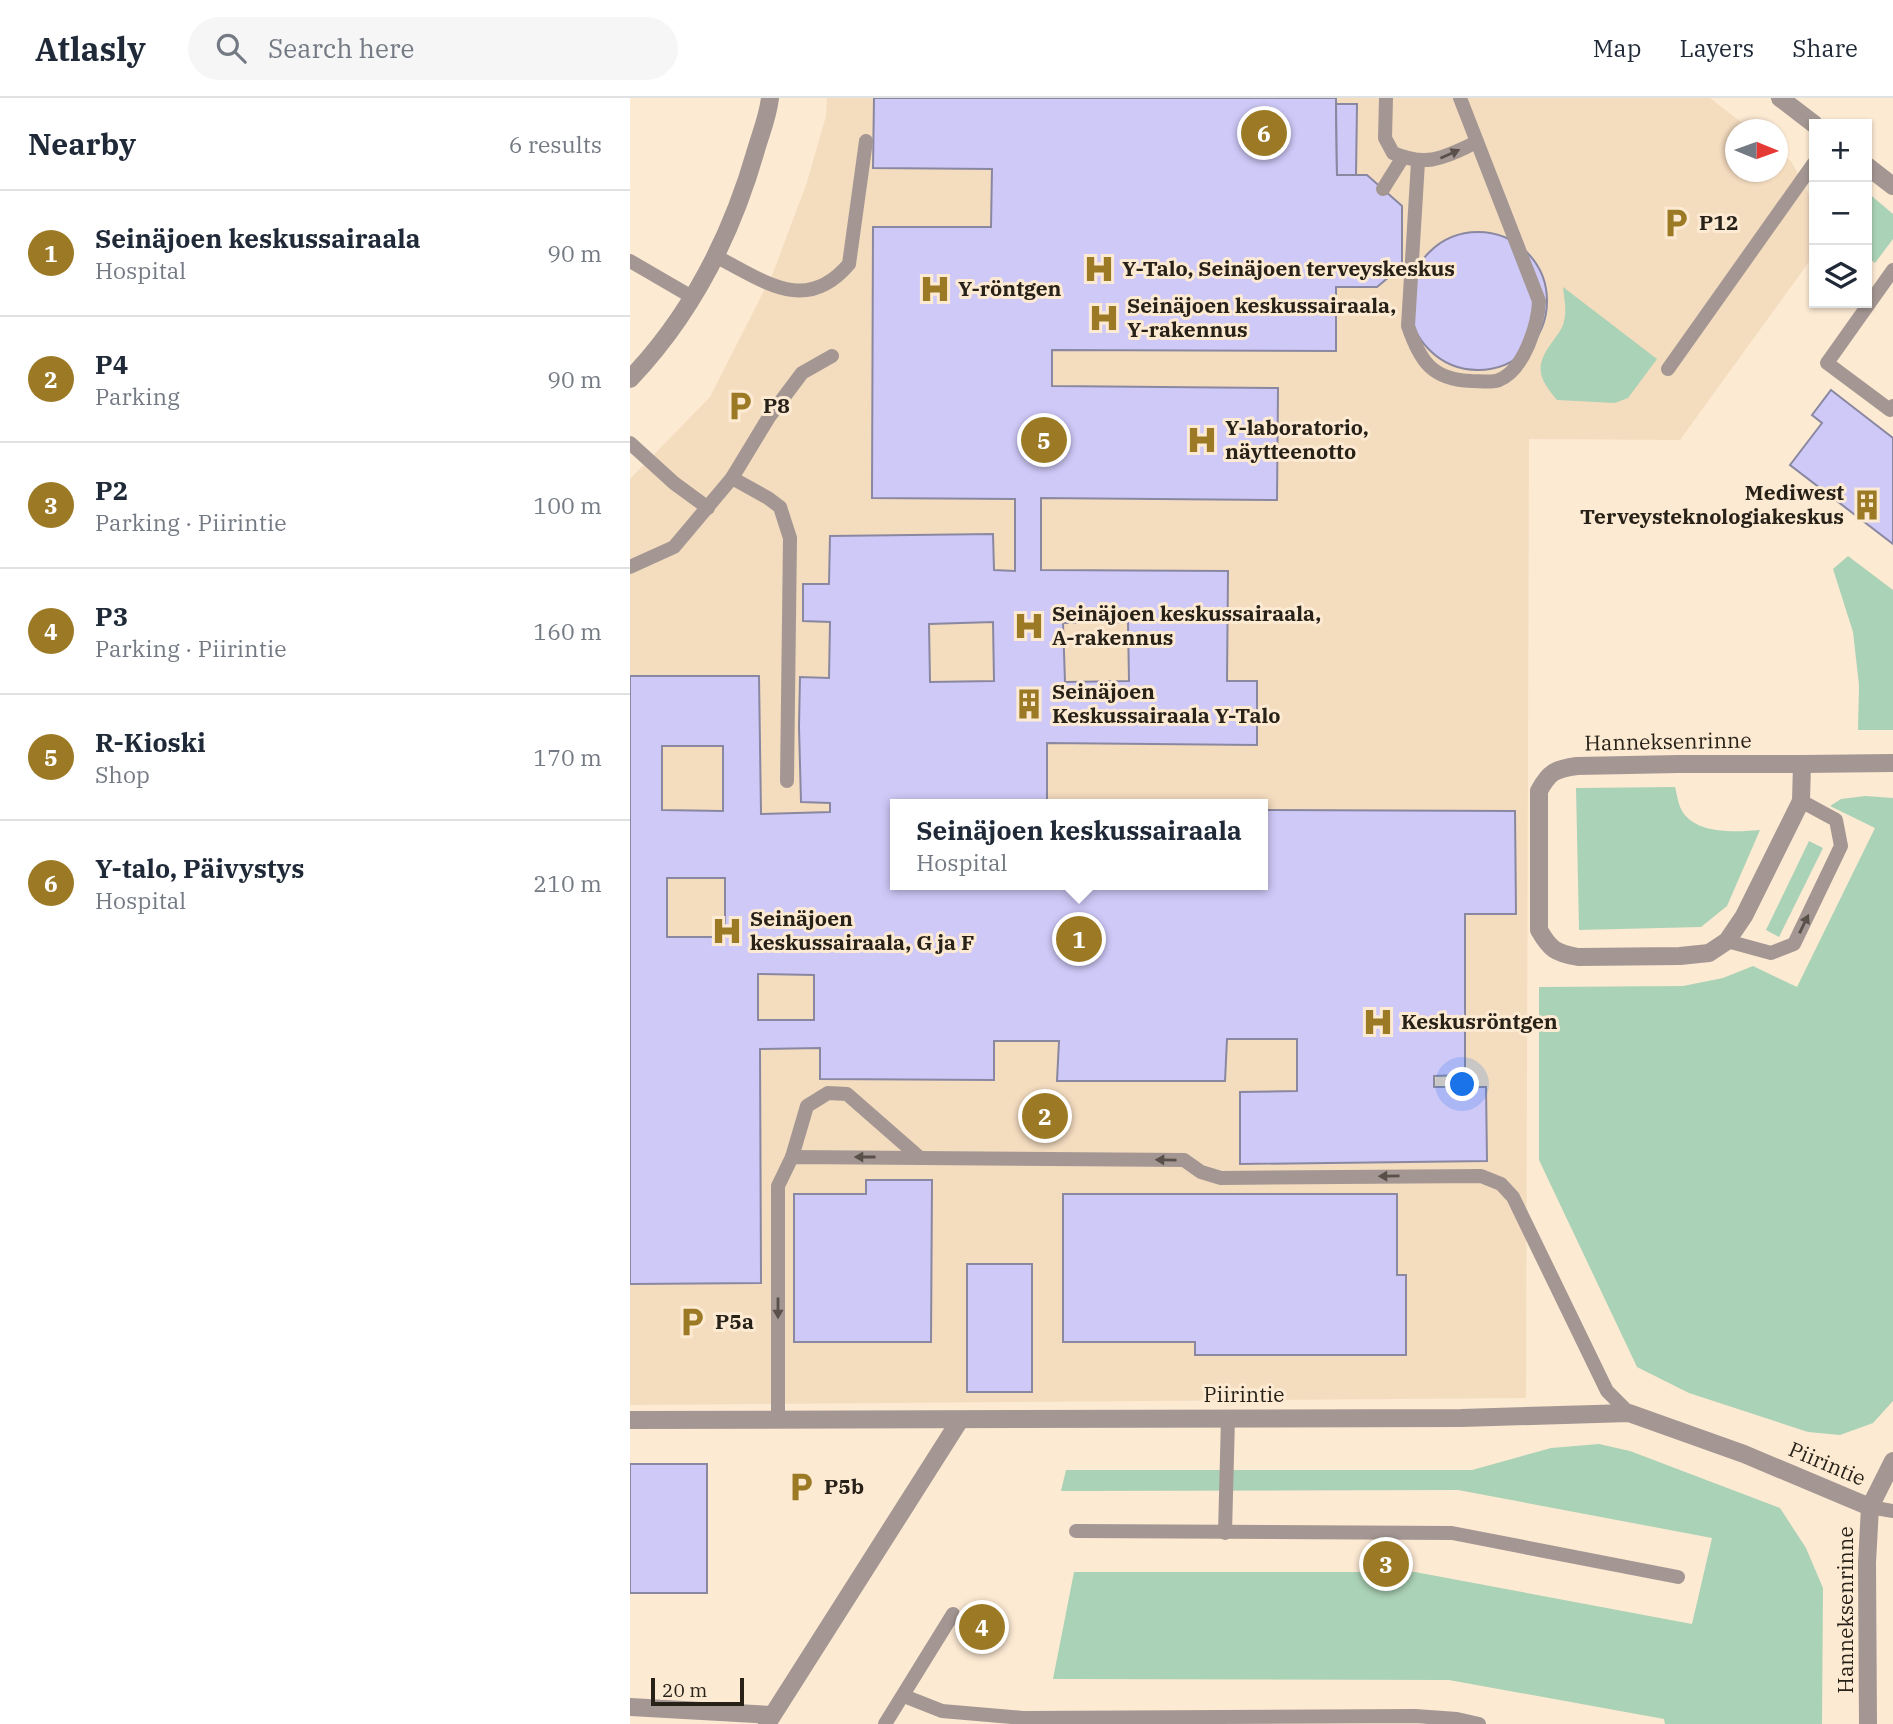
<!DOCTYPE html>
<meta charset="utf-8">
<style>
:root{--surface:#fff;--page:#f6f6f7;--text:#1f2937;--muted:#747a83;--line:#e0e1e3;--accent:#9c7a25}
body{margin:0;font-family:"IBM Plex Serif",serif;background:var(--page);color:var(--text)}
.controls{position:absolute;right:21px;top:21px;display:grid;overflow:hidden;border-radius:0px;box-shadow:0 2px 5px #0004}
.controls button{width:63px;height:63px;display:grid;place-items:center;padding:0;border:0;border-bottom:2px solid var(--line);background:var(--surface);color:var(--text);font:35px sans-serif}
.compass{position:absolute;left:1095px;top:21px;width:63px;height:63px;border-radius:50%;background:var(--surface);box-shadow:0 2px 5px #0004;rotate:91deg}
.scale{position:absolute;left:21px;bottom:18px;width:93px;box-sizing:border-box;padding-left:7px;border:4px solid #272118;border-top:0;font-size:19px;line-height:24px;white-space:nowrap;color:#272118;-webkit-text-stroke:5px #fdead3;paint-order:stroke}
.you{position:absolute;left:833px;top:987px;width:24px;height:24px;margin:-18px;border:5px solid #fff;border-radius:50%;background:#1a73e8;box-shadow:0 0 0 10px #1a73e833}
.badge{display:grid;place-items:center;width:46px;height:46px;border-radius:50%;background:var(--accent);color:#fff;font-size:23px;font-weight:700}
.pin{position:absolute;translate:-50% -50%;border:4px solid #fff;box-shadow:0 2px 7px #0006}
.popup{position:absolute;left:260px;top:701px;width:378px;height:91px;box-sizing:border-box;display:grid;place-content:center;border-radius:0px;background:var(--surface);filter:drop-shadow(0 2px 5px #0005);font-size:23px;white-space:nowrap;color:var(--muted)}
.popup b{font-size:26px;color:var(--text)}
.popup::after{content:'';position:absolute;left:50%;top:100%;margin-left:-14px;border:14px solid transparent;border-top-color:var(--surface)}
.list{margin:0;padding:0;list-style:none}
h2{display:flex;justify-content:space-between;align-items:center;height:91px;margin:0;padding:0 28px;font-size:30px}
h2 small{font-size:23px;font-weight:400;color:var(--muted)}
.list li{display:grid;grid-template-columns:46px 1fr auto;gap:21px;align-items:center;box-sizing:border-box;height:126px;padding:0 28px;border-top:2px solid var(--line)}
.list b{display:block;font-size:26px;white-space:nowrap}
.list p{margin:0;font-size:23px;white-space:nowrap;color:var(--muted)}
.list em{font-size:23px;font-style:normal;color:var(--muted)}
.icon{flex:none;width:38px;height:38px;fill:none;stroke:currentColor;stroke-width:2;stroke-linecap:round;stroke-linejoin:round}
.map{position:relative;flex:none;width:1263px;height:1626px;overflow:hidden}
header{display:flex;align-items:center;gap:42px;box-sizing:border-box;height:98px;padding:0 35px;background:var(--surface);border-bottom:2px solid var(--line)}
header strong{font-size:33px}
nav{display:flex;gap:38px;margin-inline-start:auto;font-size:24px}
.search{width:490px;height:63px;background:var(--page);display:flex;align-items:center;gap:18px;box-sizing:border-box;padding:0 24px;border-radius:38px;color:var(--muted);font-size:26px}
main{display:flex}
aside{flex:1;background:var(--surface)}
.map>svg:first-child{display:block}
.built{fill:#f4dcbf;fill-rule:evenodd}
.green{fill:#aad2b6}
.building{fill:#cfc9f8;stroke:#8a87a0;stroke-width:2;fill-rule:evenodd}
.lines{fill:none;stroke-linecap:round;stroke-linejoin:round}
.service{stroke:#a49793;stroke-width:14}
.minor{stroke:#a49793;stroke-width:18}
.tertiary{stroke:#a49793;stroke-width:18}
.oneway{fill:#595049}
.labels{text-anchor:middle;stroke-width:6;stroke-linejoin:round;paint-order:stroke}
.poi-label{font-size:21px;font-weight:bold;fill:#272118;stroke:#fdead3;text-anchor:start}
.street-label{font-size:21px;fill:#272118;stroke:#fdead3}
</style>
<header>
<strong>Atlasly</strong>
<div class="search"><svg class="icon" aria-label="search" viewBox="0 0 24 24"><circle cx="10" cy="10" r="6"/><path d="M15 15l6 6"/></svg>Search here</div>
<nav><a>Map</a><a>Layers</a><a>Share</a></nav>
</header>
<main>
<aside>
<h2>Nearby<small>6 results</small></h2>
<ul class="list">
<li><span class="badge">1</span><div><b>Seinäjoen keskussairaala</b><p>Hospital</p></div><em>90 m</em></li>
<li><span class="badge">2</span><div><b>P4</b><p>Parking</p></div><em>90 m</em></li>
<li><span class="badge">3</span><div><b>P2</b><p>Parking · Piirintie</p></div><em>100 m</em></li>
<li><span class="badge">4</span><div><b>P3</b><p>Parking · Piirintie</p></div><em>160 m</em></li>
<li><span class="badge">5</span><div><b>R-Kioski</b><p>Shop</p></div><em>170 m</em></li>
<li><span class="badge">6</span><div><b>Y-talo, Päivystys</b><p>Hospital</p></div><em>210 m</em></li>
</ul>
</aside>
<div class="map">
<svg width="1263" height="1626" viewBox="0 0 1263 1626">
<rect width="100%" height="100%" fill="#fdead3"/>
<path class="built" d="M197 0H1080L1120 31 1106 32V74H1148V53L1161 63 1184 106V157L1050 342 899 341 896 1300 0 1307V381L80 299 143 175 177 84 196 18ZM265 706H633V787H265Z"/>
<g class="green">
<path d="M1237 94 1263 116V141L1245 165 1237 159Z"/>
<path d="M933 189 1027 261 998 300 985 305 927 302C908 279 904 268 923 243 927 237 933 230 934 223 937 212 934 200 933 189Z"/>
<path d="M1218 458 1263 492V632H1228L1229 587 1223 534 1203 471Z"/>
<path d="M1045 689C1047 696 1048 705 1051 711 1064 737 1106 734 1130 732L1097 808 1071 829 949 832 946 690Z"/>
<path d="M1235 698 1263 700V1303L1243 1325 1210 1337 1178 1334 1059 1295 1007 1269 909 1062V889L1053 888 1093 880 1123 868 1167 889 1245 730 1200 708 1211 701Z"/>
<path d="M1179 743 1193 750 1149 839 1136 832Z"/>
<path d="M969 1346 1000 1353 1150 1410 1176 1450 1193 1490 1192 1626H1035L1034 1621 819 1582 423 1581 444 1474H785L1062 1526 1082 1440 828 1392 431 1393 436 1372H842L921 1350Z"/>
</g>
<g class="building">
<path d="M244 0H706L707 77H737L772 108V168L747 189H706V253L422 252V288L648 290 647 402 411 400V472L598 473 597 583H627V647L417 645V706H265V787H633V712L885 713 886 816H835V977L804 978V989H856L857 1063 610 1066V994L667 993V941H597L595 983H427L429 943H364V982L190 981V950L130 951 131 1185 0 1186V578H129L131 716 200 714V705L171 704 169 629 170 579 199 580 200 524 173 523V486H199L200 438 363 436 364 472 385 473V401L242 400 243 129H361L362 71 243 70ZM363 524 364 583 300 584 299 526ZM498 524 499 583 435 584 433 525ZM32 648H93V713L32 712ZM37 780H95V839H37ZM128 876 184 877V922H128Z"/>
<path d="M706 6H727L726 77H707Z"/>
<circle cx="848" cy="203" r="69"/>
<path d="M1201 292 1263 340V446L1160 367 1192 325 1182 317Z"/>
<path d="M236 1082H302L301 1244H164V1096H236Z"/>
<path d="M433 1096H767V1177H776V1257H565V1244H433Z"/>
<rect x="337" y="1166" width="65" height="128"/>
<rect x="0" y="1366" width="77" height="129"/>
</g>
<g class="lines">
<g class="service">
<path d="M756 0 755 40 763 55C799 70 814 59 847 44"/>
<path d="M788 64 778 228C790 263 802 282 842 283 850 283 862 285 869 282 894 272 908 227 909 203L830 0"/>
<path d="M753 91 773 59"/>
<path d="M87 159C134 183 176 217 219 166L236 43"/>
<path d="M0 163 62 199"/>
<path d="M1263 172 1197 265 1260 312 1263 308"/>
<path d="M1038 271 1184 65"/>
<path d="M0 345 44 385 78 410"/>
<path d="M102 380 138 400 150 409 160 440 157 683"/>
<path d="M0 469 44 449 102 380 139 319 172 275 202 258"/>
<path d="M1097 843 1141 855 1164 846 1211 748 1206 722 1171 703"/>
<path d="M162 1059 177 1008 198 995 217 996 289 1059"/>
<path d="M148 1322V1088L162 1059 554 1062 571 1074 591 1080 851 1078 871 1086 883 1099 977 1293 999 1315"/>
<path d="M1240 1409 1263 1413"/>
<path d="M446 1433 822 1435 1048 1479"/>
<path d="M595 1435 598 1320"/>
<path d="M274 1598 312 1613 393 1620 785 1618 827 1621 849 1626"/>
<path d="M255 1626 323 1516"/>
</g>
<g class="minor">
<path d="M1049 666H1172L1171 703 1114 818 1097 843 1079 855 1050 858 948 859C925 855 920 851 909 832V693C919 674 925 671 947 668Z"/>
<path d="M1172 666 1263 665"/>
<path d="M0 1322 831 1320 999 1315 1114 1356 1240 1409"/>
<path d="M0 1609 142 1617"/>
<path d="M137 1626 330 1322"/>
<path d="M1238 1626 1237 1465 1240 1409 1263 1363"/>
</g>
<g class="tertiary">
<path d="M1150 0 1184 26"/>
<path d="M1237 68 1263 88"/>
<path d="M0 281C61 217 102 136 126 52 131 35 138 18 140 0"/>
</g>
</g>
<defs><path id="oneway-solid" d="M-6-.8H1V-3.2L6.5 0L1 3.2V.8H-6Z" transform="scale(1.75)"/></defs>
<g class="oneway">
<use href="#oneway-solid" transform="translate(820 56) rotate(-24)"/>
<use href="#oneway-solid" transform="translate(1174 826) rotate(-64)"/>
<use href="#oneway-solid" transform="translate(235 1059) rotate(180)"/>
<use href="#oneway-solid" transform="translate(536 1062) rotate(-179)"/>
<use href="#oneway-solid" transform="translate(759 1078) rotate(179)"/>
<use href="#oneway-solid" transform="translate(148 1210) rotate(90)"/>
</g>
<defs>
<g id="parking-bare" transform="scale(2.415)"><path d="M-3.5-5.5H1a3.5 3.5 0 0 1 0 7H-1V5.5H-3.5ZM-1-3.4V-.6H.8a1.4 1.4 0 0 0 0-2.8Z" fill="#9c7a25" stroke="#fdead3" stroke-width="2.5" paint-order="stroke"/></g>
<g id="hospital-bare" transform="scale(2.415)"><path d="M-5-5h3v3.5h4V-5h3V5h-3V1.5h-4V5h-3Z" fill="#9c7a25" stroke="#fdead3" stroke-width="2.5" paint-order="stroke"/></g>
<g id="building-bare" transform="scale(2.415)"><path d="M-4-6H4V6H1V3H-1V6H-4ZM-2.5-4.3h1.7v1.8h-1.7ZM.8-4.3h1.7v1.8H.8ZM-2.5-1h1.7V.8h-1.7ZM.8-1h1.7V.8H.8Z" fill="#9c7a25" stroke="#fdead3" stroke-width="2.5" paint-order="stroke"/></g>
</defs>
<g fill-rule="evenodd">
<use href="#parking-bare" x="1046" y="125"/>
<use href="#hospital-bare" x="469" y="171"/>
<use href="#hospital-bare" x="305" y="191"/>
<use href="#hospital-bare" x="474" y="220"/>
<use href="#parking-bare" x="110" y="308"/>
<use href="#hospital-bare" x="572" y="342"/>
<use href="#building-bare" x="1237" y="407"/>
<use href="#hospital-bare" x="399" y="528"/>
<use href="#building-bare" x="399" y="606"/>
<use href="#hospital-bare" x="97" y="833"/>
<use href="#hospital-bare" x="748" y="924"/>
<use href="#parking-bare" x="62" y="1224"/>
<use href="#parking-bare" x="171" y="1389"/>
</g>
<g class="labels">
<g class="poi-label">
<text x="1069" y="132">P12</text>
<text x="492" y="178">Y-Talo, Seinäjoen terveyskeskus</text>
<text x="328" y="198">Y-röntgen</text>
<text x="497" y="215">Seinäjoen keskussairaala,<tspan x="497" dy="24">Y-rakennus</tspan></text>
<text x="133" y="315">P8</text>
<text x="595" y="337">Y-laboratorio,<tspan x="595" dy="24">näytteenotto</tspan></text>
<text x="1214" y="402" text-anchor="end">Mediwest<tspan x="1214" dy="24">Terveysteknologiakeskus</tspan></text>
<text x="422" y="523">Seinäjoen keskussairaala,<tspan x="422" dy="24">A-rakennus</tspan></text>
<text x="422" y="601">Seinäjoen<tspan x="422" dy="24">Keskussairaala Y-Talo</tspan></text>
<text x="120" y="828">Seinäjoen<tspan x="120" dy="24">keskussairaala, G ja F</tspan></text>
<text x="771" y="931">Keskusröntgen</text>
<text x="85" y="1231">P5a</text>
<text x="194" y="1396">P5b</text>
</g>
<g class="street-label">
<text transform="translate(1038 644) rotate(-1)" y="7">Hanneksenrinne</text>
<text x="614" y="1304">Piirintie</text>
<text transform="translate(1197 1366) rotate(23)" y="7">Piirintie</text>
<text transform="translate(1216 1512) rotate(-90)" y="7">Hanneksenrinne</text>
</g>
</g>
</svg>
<div class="controls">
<button>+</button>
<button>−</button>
<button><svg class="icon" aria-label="layers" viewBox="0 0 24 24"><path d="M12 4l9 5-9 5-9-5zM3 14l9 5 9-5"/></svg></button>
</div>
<svg class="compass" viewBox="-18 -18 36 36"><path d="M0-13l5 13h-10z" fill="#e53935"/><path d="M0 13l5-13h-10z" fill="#747a83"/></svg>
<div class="scale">20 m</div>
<div class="you"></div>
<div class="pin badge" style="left:449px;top:841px">1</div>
<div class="popup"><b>Seinäjoen keskussairaala</b>Hospital</div>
<div class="pin badge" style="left:415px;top:1018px">2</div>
<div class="pin badge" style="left:756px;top:1466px">3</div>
<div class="pin badge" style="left:352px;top:1529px">4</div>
<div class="pin badge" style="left:414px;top:342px">5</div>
<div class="pin badge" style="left:634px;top:35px">6</div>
</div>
</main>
